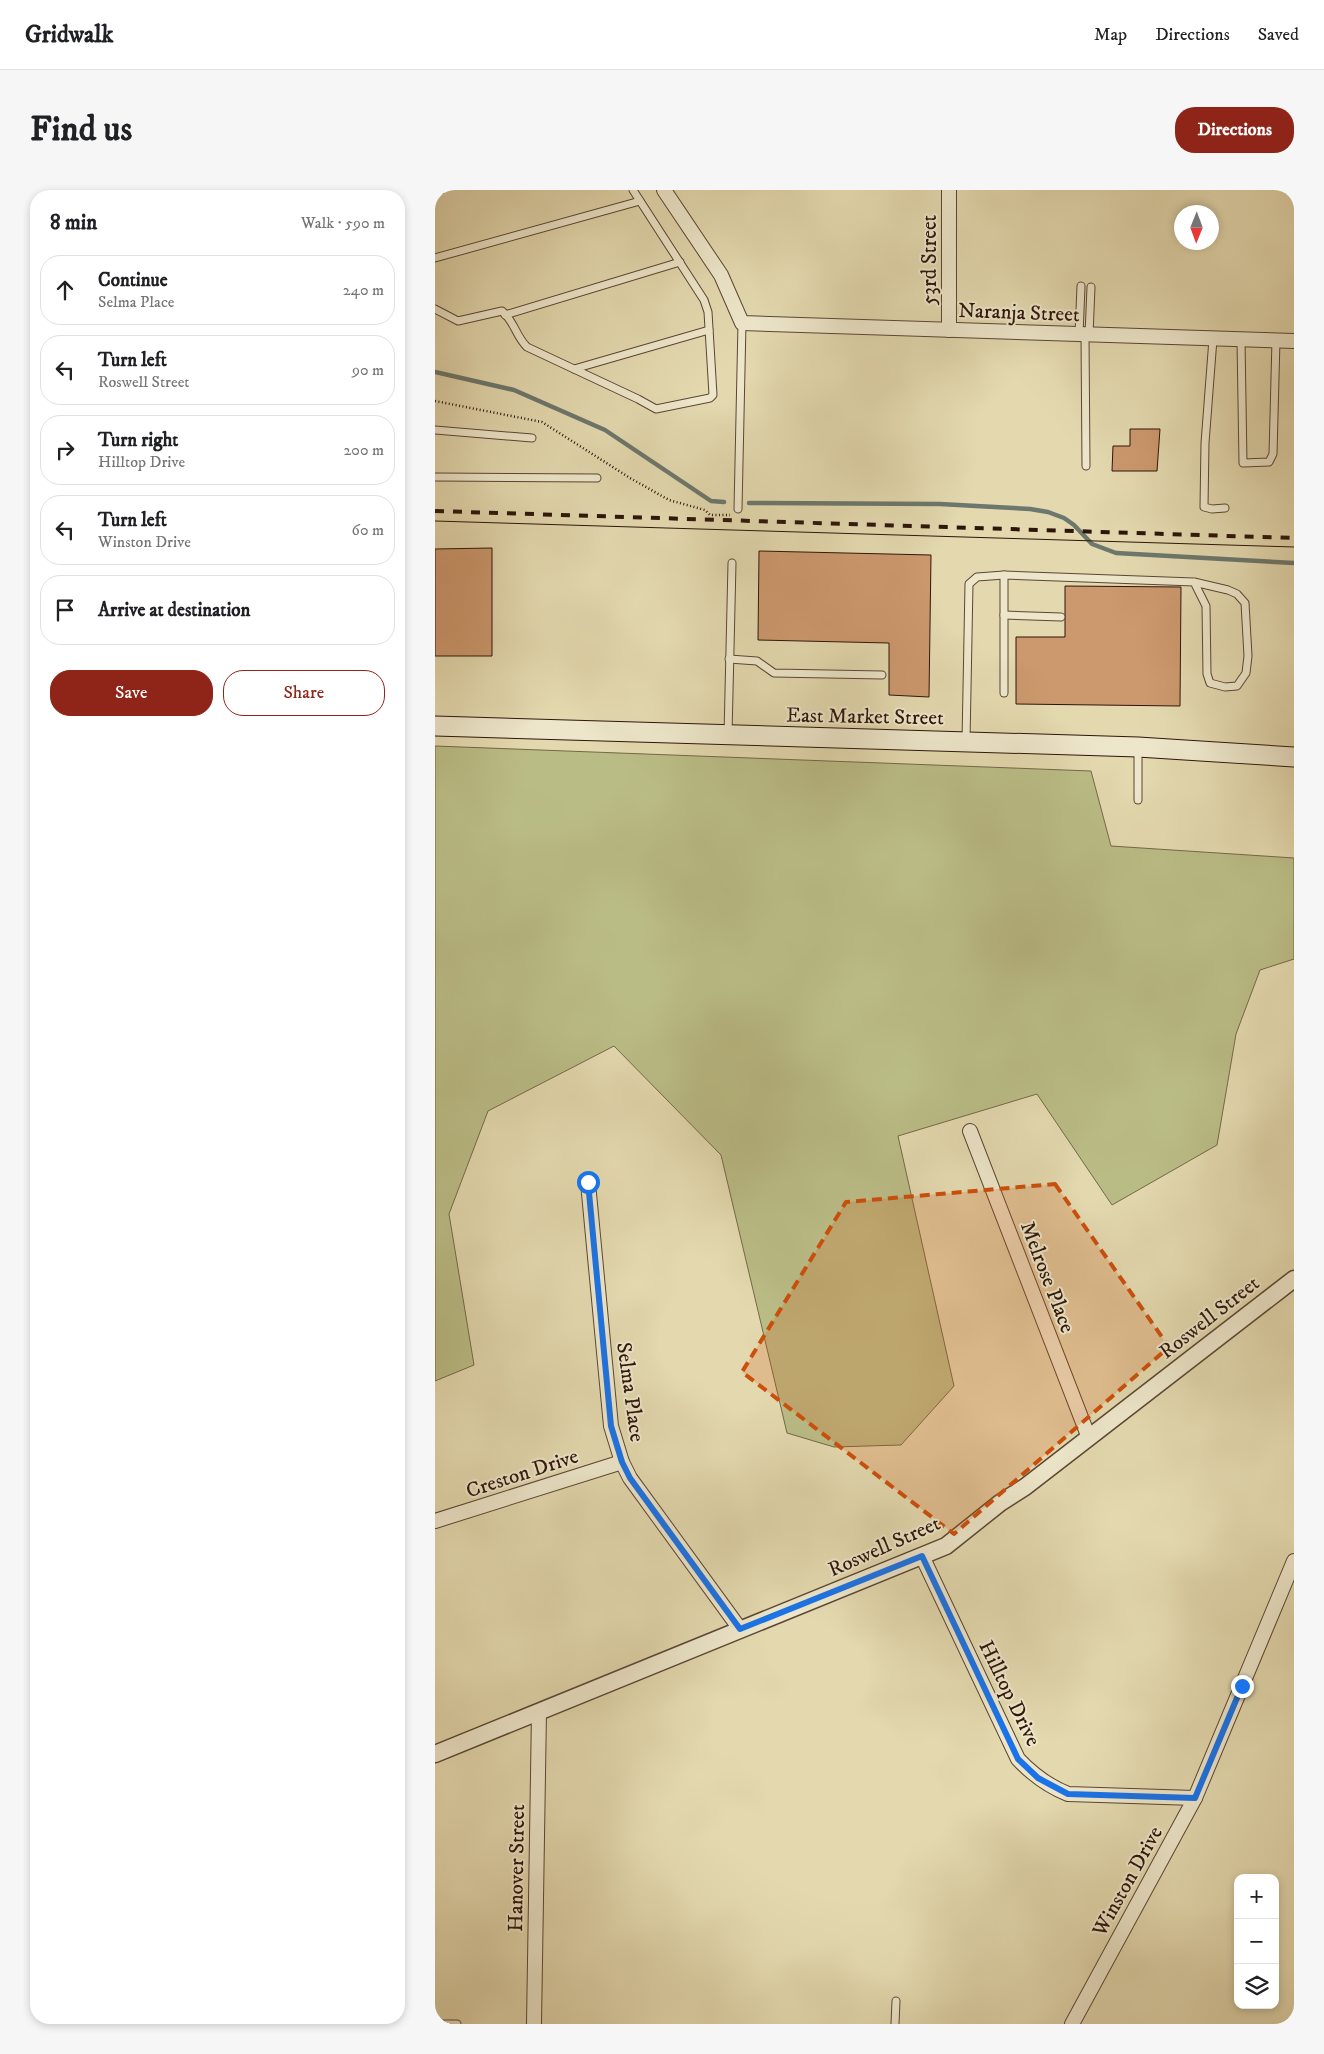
<!DOCTYPE html>
<meta charset="utf-8">
<style>
:root{--surface:#fff;--page:#f6f6f6;--text:#202124;--muted:#757577;--line:#e0e0e0;--accent:#8f2418}
body{margin:0;font-family:"IM FELL DW Pica",serif;background:var(--page);color:var(--text)}
.controls{position:absolute;right:15px;bottom:15px;display:grid;overflow:hidden;border-radius:10px;box-shadow:0 2px 8px #0003}
.controls button{width:45px;height:45px;display:grid;place-items:center;padding:0;border:0;border-bottom:1px solid var(--line);background:var(--surface);color:var(--text);font:25px sans-serif}
.compass{position:absolute;left:739px;top:15px;width:45px;height:45px;border-radius:50%;background:var(--surface);box-shadow:0 2px 8px #0003;rotate:181deg}
.stop{position:absolute;width:15px;height:15px;margin:-11px;border:4px solid #1a73e8;border-radius:50%;background:#fff}
.stop.end{background:#1a73e8;border-color:#fff;box-shadow:0 1px 5px #0008}
.list{margin:0;padding:0;list-style:none}
h2{display:flex;justify-content:space-between;align-items:center;height:65px;margin:0;padding:0 20px;font-size:21px}
h2 small{font-size:16px;font-weight:400;color:var(--muted)}
.list li{display:grid;grid-template-columns:32px 1fr auto;gap:15px;align-items:center;box-sizing:border-box;height:70px;margin:0 10px 10px;padding:0 10px;border:1px solid var(--line);border-radius:20px}
.list b{display:block;font-size:19px;white-space:nowrap}
.list p{margin:0;font-size:16px;white-space:nowrap;color:var(--muted)}
.list em{font-size:16px;font-style:normal;color:var(--muted)}
.actions{display:flex;gap:10px;padding:15px 20px}
.actions a{flex:1;padding:11px 0;border:1px solid var(--accent);border-radius:20px;text-align:center;font-size:18px;color:var(--accent)}
.actions .main{background:var(--accent);color:#fff}
.icon{flex:none;width:28px;height:28px;fill:none;stroke:currentColor;stroke-width:2;stroke-linecap:round;stroke-linejoin:round}
.map{position:relative;flex:none;width:859px;height:1834px;overflow:hidden;border-radius:20px}
header{display:flex;align-items:center;gap:30px;box-sizing:border-box;height:70px;padding:0 25px;background:var(--surface);border-bottom:1px solid var(--line)}
header strong{font-size:24px}
nav{display:flex;gap:28px;margin-inline-start:auto;font-size:18px}
.intro{display:flex;align-items:center;justify-content:space-between;box-sizing:border-box;height:120px;padding:0 30px}
h1{margin:0;font-size:35px}
.button{padding:12px 22px;border-radius:20px;background:var(--accent);color:#fff;font-size:18px;font-weight:700}
main{display:flex;gap:30px;padding:0 30px}
aside{flex:1;background:var(--surface);border-radius:20px;box-shadow:0 2px 8px #0003}
.map>svg:first-child{display:block}
.green{fill:#babc86;stroke:#746848}
.lines{fill:none;stroke-linecap:round;stroke-linejoin:round}
.stream{stroke:#6c776d;stroke-width:4.5}
.building{fill:#cc986d;stroke:#2e150b}
.service-casing{stroke:#5b4634;stroke-width:9}
.minor-casing{stroke:#5b4634;stroke-width:16}
.tertiary-casing{stroke:#5b4634;stroke-width:19}
.secondary-casing{stroke:#2e150b;stroke-width:21}
.path{stroke:#2e150b;stroke-width:2.5;stroke-dasharray:1 2.5;stroke-linecap:butt}
.service{stroke:#ede6ca;stroke-width:7}
.minor{stroke:#ede6ca;stroke-width:14}
.tertiary{stroke:#ede6ca;stroke-width:16}
.secondary{stroke:#ede6ca;stroke-width:19}
.tram{stroke:#2e150b;stroke-width:1}
.rail{stroke:#2e150b;stroke-width:4;stroke-dasharray:9 9;stroke-linecap:butt}
.route{stroke:#1a73e8;stroke-width:6}
.marked{fill:#cc4f0c;fill-opacity:0.2;stroke:#cc4f0c;stroke-width:4;stroke-dasharray:10 6;stroke-linejoin:round}
.labels{text-anchor:middle;stroke-width:4;stroke-linejoin:round;paint-order:stroke}
.street-label{font-size:21px;fill:#2e150b;stroke:#ede6ca}
</style>
<header>
<strong>Gridwalk</strong>
<nav><a>Map</a><a>Directions</a><a>Saved</a></nav>
</header>
<div class="intro"><h1>Find us</h1><a class="button">Directions</a></div>
<main>
<aside>
<h2>8 min<small>Walk · 590 m</small></h2>
<ul class="list">
<li><svg class="icon" aria-label="ahead" viewBox="0 0 24 24"><path d="M12 20V5M6 11l6-6 6 6"/></svg><div><b>Continue</b><p>Selma Place</p></div><em>240 m</em></li>
<li><svg class="icon" aria-label="left" viewBox="0 0 24 24"><path d="M17 20v-9H6M10 6l-5 5 5 5"/></svg><div><b>Turn left</b><p>Roswell Street</p></div><em>90 m</em></li>
<li><svg class="icon" aria-label="right" viewBox="0 0 24 24"><path d="M7 20v-9h11M14 6l5 5-5 5"/></svg><div><b>Turn right</b><p>Hilltop Drive</p></div><em>200 m</em></li>
<li><svg class="icon" aria-label="left" viewBox="0 0 24 24"><path d="M17 20v-9H6M10 6l-5 5 5 5"/></svg><div><b>Turn left</b><p>Winston Drive</p></div><em>60 m</em></li>
<li><svg class="icon" aria-label="arrive" viewBox="0 0 24 24"><path d="M6 21V4h12l-3 4 3 4H6"/></svg><div><b>Arrive at destination</b></div></li>
</ul>
<div class="actions"><a class="main">Save</a><a>Share</a></div>
</aside>
<div class="map">
<svg width="859" height="1834" viewBox="0 0 859 1834">
<rect width="100%" height="100%" fill="#e3d8ae"/>
<filter id="stains"><feTurbulence type="fractalNoise" baseFrequency=".004" numOctaves="4"/><feColorMatrix values="0 0 0 0 .2 0 0 0 0 .09 0 0 0 0 .02 0 0 0 .5 -.17"/></filter>
<radialGradient id="worn" r=".72"><stop offset=".6" stop-color="#630" stop-opacity="0"/><stop offset="1" stop-color="#630" stop-opacity=".3"/></radialGradient>
<path class="green" d="M0 556 656 581 676 656 859 668V769L825 780 801 844 782 955 677 1015 602 904 463 946 519 1196 466 1255 399 1257 352 1243 286 965 179 856 53 921 14 1024 39 1175 0 1191Z"/>
<g class="lines">
<g class="stream">
<path d="M0 182 79 200 170 240 276 311 289 312"/>
<path d="M314 313 505 314 595 319 613 322 629 328 639 335 657 354 681 363 859 373"/>
</g>
</g>
<g class="building">
<path d="M695 239H725L722 281H677L678 256H695Z"/>
<path d="M57 358V466H0V359Z"/>
<path d="M324 361 496 365 494 507 454 505V453L323 450Z"/>
<path d="M630 396 746 397 745 516 581 514V447H630Z"/>
</g>
<g class="lines">
<g class="service-casing">
<g id="service">
<path d="M0 1 6 0"/>
<path d="M0 68 205 11"/>
<path d="M0 119 23 131 67 121C80 132 80 145 92 157L203 209 221 219 275 208 278 205 273 122 269 110 198 0"/>
<path d="M70 125 245 72"/>
<path d="M644 145 646 96"/>
<path d="M650 145 651 276"/>
<path d="M654 145 656 97"/>
<path d="M778 149 770 253 769 317 777 319 790 318"/>
<path d="M806 150 808 273 834 272 838 264 841 150"/>
<path d="M139 179 274 140"/>
<path d="M0 240 97 248"/>
<path d="M0 287 162 288"/>
<path d="M303 319 307 133"/>
<path d="M569 385V503"/>
<path d="M569 425 626 427"/>
<path d="M294 469 322 471 339 483 447 485"/>
<path d="M293 545 297 373"/>
<path d="M531 551 534 394 542 387 569 385 759 392 793 400 802 404 810 413 813 466 811 483 802 496 790 497 775 493 772 484 771 416 759 392"/>
<path d="M703 558V610"/>
<path d="M0 1834H22"/>
<path d="M460 1834 461 1811"/>
</g>
</g>
<g class="minor-casing">
<g id="minor">
<path d="M229 0 286 85 307 133 859 151"/>
<path d="M514 0V140"/>
<path d="M535 941 654 1248"/>
<path d="M153 993 176 1236 187 1272 195 1288 305 1439"/>
<path d="M0 1331 187 1272"/>
<path d="M487 1366 583 1569C598 1585 613 1596 633 1604L760 1608"/>
<path d="M99 1834 104 1522"/>
<path d="M637 1834 760 1608 859 1371"/>
</g>
</g>
<g class="tertiary-casing">
<path id="tertiary" d="M0 1564 511 1356 565 1313 590 1297 859 1089"/>
</g>
<g class="secondary-casing">
<path id="secondary" d="M0 536 703 557 859 567"/>
</g>
<path class="path" d="M0 211 107 232 195 288 234 310 270 320 275 325H295"/>
<use href="#service" class="service"/>
<use href="#minor" class="minor"/>
<use href="#tertiary" class="tertiary"/>
<use href="#secondary" class="secondary"/>
<path class="tram" d="M0 331 859 357"/>
<path class="rail" d="M0 321 859 348"/>
</g>
<g class="lines">
<path class="route" d="M153 992 176 1236 187 1272 195 1288 305 1439 487 1366 583 1569 603 1588 633 1604 760 1608 807 1496"/>
</g>
<path class="marked" d="M620 994 734 1157 519 1344 307 1182 411 1012Z"/>
<g class="labels">
<g class="street-label">
<text transform="translate(494 70) rotate(-90)" y="7">53rd Street</text>
<text transform="translate(584 122) rotate(2)" y="7">Naranja Street</text>
<text transform="translate(430 526) rotate(1)" y="7">East Market Street</text>
<text transform="translate(613 1087) rotate(69)" y="7">Melrose Place</text>
<text transform="translate(774 1127) rotate(-38)" y="7">Roswell Street</text>
<text transform="translate(196 1202) rotate(82)" y="7">Selma Place</text>
<text transform="translate(87 1283) rotate(-18)" y="7">Creston Drive</text>
<text transform="translate(449 1356) rotate(-24)" y="7">Roswell Street</text>
<text transform="translate(575 1503) rotate(64)" y="7">Hilltop Drive</text>
<text transform="translate(81 1678) rotate(-89)" y="7">Hanover Street</text>
<text transform="translate(692 1691) rotate(-61)" y="7">Winston Drive</text>
</g>
</g>
<rect width="100%" height="100%" filter="url(#stains)"/>
<rect width="100%" height="100%" fill="url(#worn)"/>
</svg>
<div class="controls">
<button>+</button>
<button>−</button>
<button><svg class="icon" aria-label="layers" viewBox="0 0 24 24"><path d="M12 4l9 5-9 5-9-5zM3 14l9 5 9-5"/></svg></button>
</div>
<svg class="compass" viewBox="-18 -18 36 36"><path d="M0-13l5 13h-10z" fill="#e53935"/><path d="M0 13l5-13h-10z" fill="#757577"/></svg>
<div class="stop" style="left:153px;top:992px"></div>
<div class="stop end" style="left:807px;top:1496px"></div>
</div>
</main>
